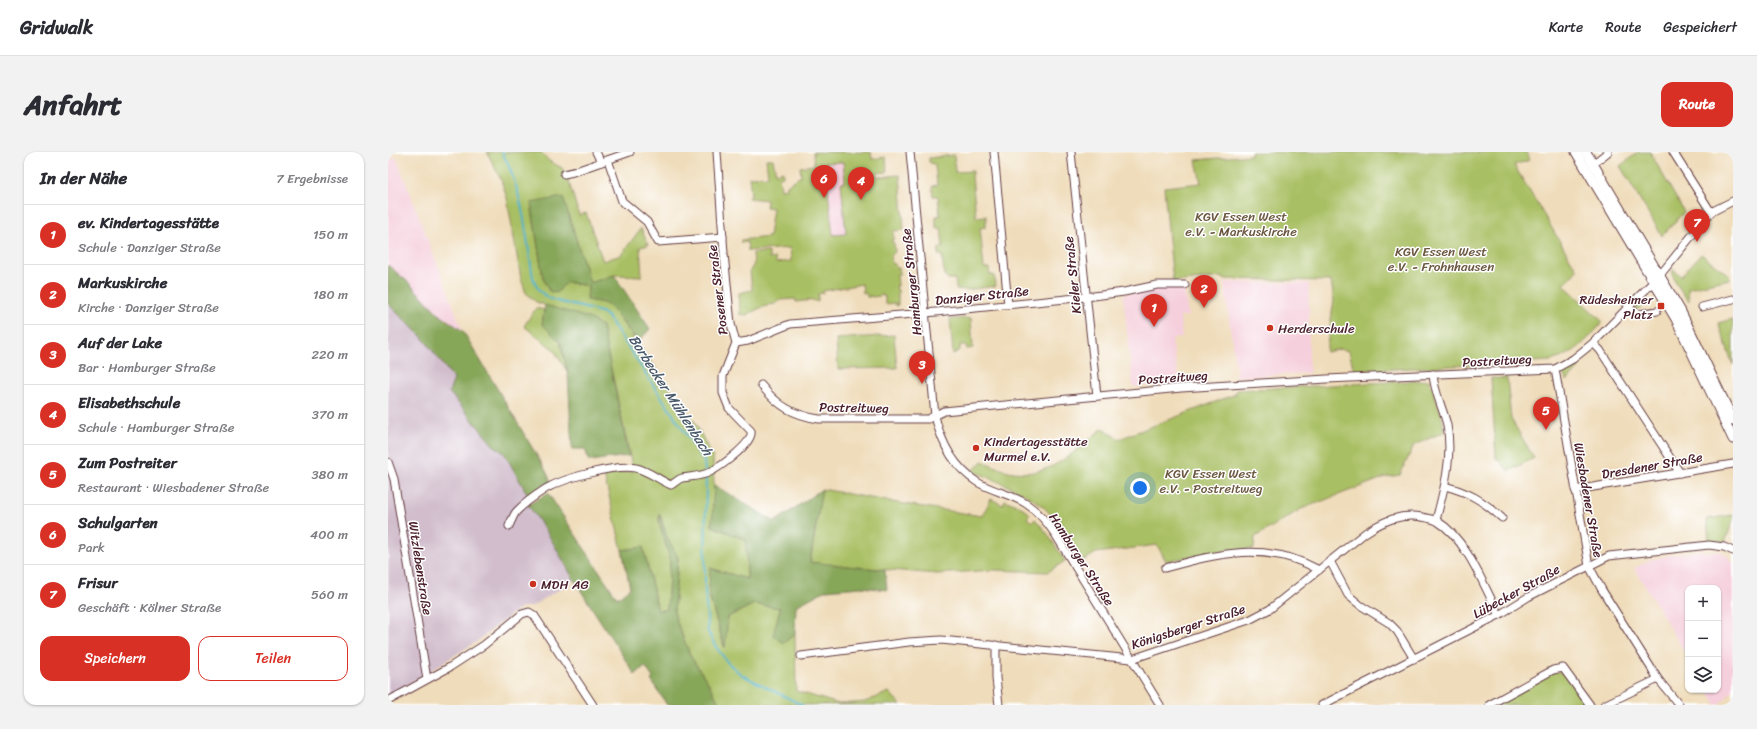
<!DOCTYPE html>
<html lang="de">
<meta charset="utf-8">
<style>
:root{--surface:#fff;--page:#f2f2f3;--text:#2b2b33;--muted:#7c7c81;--line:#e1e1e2;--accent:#d93025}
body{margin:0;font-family:Sriracha,sans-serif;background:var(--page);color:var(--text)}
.controls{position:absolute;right:12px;bottom:12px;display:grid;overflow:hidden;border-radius:8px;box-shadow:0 1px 3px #0004}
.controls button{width:36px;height:36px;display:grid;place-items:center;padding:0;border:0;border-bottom:1px solid var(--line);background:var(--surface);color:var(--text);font:20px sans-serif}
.you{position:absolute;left:752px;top:336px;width:14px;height:14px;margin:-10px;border:3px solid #fff;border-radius:50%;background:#1a73e8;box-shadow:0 0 0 6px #1a73e833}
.badge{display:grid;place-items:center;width:26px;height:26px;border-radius:50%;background:var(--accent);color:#fff;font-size:13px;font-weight:700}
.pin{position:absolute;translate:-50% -33px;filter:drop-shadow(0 1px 2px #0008)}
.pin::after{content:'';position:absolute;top:21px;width:14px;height:12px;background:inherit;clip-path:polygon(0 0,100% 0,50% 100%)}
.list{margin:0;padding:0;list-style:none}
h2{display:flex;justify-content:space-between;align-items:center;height:52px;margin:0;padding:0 16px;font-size:17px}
h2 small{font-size:13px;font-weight:400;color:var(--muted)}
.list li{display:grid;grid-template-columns:26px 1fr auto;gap:12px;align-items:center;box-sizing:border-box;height:60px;padding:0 16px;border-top:1px solid var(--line)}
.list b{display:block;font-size:15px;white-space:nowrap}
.list p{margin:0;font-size:13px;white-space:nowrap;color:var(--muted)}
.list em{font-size:13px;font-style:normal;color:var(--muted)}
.actions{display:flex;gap:8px;padding:12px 16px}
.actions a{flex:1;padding:9px 0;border:1px solid var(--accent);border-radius:12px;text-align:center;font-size:14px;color:var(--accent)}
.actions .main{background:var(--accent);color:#fff}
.icon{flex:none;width:22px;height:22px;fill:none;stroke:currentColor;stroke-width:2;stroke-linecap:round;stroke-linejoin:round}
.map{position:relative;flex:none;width:1345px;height:553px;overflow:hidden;border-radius:12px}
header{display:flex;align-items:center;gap:24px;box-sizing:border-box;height:56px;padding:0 20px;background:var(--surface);border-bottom:1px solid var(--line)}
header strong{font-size:19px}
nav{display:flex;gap:22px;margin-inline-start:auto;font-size:14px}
.intro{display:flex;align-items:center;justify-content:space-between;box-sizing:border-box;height:96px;padding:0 24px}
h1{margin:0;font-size:28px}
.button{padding:10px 18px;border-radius:12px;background:var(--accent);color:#fff;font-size:14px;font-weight:700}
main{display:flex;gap:24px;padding:0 24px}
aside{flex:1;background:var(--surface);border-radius:12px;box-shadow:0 1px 3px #0004}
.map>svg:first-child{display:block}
.built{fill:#f5cfdb}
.industrial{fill:#d1bdcc}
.green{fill:#a9bf63;stroke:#7a6f47;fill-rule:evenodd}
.forest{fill:#86a659;stroke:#686242}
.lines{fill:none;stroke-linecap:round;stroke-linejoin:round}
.stream{stroke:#4cb2cb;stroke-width:2}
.street-casing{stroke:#633b40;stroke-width:9}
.secondary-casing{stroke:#633b40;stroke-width:11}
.street{stroke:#fff;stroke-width:7}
.secondary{stroke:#fff;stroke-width:9}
.tram{stroke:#4a1f2b;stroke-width:1}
.poi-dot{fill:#c8321e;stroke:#fff;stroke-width:1.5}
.labels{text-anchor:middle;stroke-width:3;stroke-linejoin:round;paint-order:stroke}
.park-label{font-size:13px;fill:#6b573f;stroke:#fff}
.street-label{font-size:13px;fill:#4a1f2b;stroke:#fff}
.poi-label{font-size:13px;fill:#4a1f2b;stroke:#fff;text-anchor:start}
.water-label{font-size:14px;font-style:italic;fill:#4b5a6b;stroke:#fff}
</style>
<header>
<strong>Gridwalk</strong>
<nav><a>Karte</a><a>Route</a><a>Gespeichert</a></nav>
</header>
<div class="intro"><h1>Anfahrt</h1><a class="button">Route</a></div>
<main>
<aside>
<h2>In der Nähe<small>7 Ergebnisse</small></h2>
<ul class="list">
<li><span class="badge">1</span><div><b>ev. Kindertagesstätte</b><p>Schule · Danziger Straße</p></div><em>150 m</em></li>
<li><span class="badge">2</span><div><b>Markuskirche</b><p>Kirche · Danziger Straße</p></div><em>180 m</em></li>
<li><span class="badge">3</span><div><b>Auf der Lake</b><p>Bar · Hamburger Straße</p></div><em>220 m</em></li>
<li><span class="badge">4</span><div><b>Elisabethschule</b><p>Schule · Hamburger Straße</p></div><em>370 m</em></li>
<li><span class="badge">5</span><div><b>Zum Postreiter</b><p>Restaurant · Wiesbadener Straße</p></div><em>380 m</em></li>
<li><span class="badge">6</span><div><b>Schulgarten</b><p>Park</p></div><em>400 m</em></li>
<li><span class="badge">7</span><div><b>Frisur</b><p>Geschäft · Kölner Straße</p></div><em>560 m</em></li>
</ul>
<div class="actions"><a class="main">Speichern</a><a>Teilen</a></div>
</aside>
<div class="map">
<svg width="1345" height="553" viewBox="0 0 1345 553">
<rect width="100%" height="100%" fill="#fff"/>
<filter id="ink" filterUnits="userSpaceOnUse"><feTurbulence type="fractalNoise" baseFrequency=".025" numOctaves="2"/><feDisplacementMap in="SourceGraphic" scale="8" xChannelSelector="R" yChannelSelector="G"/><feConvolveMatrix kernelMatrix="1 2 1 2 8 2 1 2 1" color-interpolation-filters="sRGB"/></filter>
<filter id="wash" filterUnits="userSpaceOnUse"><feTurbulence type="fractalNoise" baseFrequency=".012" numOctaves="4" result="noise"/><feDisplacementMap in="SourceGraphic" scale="16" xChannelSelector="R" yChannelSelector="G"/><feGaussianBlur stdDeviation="0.9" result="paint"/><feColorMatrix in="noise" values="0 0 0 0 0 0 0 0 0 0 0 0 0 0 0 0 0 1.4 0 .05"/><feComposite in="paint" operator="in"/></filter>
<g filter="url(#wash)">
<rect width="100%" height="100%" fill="#efdcba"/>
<g class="built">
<path d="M8 5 75 179 52 163 20 130 0 113V9Z"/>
<path d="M487 7 489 25 512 23 493 79 434 84 428 12Z"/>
<path d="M836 130 921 131V221L849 225Z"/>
<path d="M769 135H796L800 164 792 165 794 186 784 187 791 230 745 235 735 143Z"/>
<path d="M1310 399 1333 400 1338 402 1345 411V538L1331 553H1328L1319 538H1330V436H1300V506L1246 416 1263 408 1281 403Z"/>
</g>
<path class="industrial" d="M0 152 34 185 66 227 105 293 116 301 141 345 137 349 159 380 186 428 143 455H133L88 490 0 545Z"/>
<g class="green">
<path d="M99 0H153L161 9 174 16 180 27 191 63 198 61 215 109 233 103 253 76 260 93 252 95 254 124 226 123 202 131 191 97 143 51 155 126 161 139 177 130 200 134V148L216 151 223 155 307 270 325 306 326 333 324 374 358 388 359 427 322 416 321 443 336 495 340 465 366 452 392 456 396 491 407 481 408 539 451 552 477 550 501 540 513 553H332L321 532 303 505 288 468 286 459 290 406 279 385 272 362 271 370 282 407 279 458 270 459 255 395 234 398 216 323 245 319 214 174 148 150 138 141 133 127 119 46 113 28Z"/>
<path d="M425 0H483L484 7 498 5 499 20 488 21 489 25 512 23 516 78 505 79 506 87H504V90L506 91 507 100 503 104 504 112H507L508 116H511L512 122H509L510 134H508L509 138H510V153L508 154V151L497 152V144H494V142L492 144 484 145 482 143V145H479L478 141H475L474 132 435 139V141L430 142V150L424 148 408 150V147L393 148 385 153 384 152 370 157 357 164 356 162 352 163 351 141 364 138 362 119 366 112 365 101 381 100V107L387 106 388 111 403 109 402 96 360 99 359 90 353 91V88L381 85 385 56 378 55 379 48 361 46 363 42 361 25 380 24 378 7H385L388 22 395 19V24L391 25 393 37 399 36V33L413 24 412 15 426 13ZM455 10 457 30 453 31 458 82 445 83 437 11Z"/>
<path d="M863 0H1139L1142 8 1126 13 1189 118 1176 133 1215 170C1198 189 1187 203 1162 209L966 219 961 199 953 197 938 200 946 148 943 129 835 127 834 125 785 130 776 35 813 31 808 8 863 3Z"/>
<path d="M1250 0H1262L1296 60 1274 84 1232 14Z"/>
<path d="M566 3 567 20 585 19 584 24 588 65 598 64V75L592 76 596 116H601L602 123H606L608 134 578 138 568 137 567 127H560L556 123 554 103H550L551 96 555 95 553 76H548V64H552L550 44H545L544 34 549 33 547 13 541 10V6Z"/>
<path d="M1313 102 1341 123 1342 127 1300 136 1301 149 1298 146C1294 139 1282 126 1285 117L1293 124Z"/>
<path d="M1267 134 1277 154 1272 157 1271 154 1273 152 1265 139 1253 151 1255 153 1251 157 1246 156Z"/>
<path d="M148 156 156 158 154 172 172 190 180 221 166 198 136 174Z"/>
<path d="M583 166 585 196 579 197 578 193H572V198L565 202 562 167Z"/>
<path d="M1345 167V213L1330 171Z"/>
<path d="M506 183 509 216 450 217 448 187Z"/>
<path d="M1192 207 1190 217 1179 229 1173 219Z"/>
<path d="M1103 226H1119L1123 267 1146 306 1121 319 1108 306Z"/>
<path d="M1041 228 1054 264 1056 280 1026 293 1012 323 998 325 913 357 867 385 866 397 840 398 778 409 769 393 708 401 695 409C682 390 669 364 649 350 630 337 606 328 585 319L594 309C602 312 611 317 620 319 662 328 685 300 715 276L731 287 848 242V238Z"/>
<path d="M434 337 510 351 594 364 603 347 615 353 617 348 635 356 642 362 639 366 644 370 647 367 659 381 677 409 660 420 605 418 549 422 422 411Z"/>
<path d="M1345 363V369L1337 390 1321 388 1319 367Z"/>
<path d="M1165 520H1175L1198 553H1108Z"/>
</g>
<g class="forest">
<path d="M175 45 202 131 226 123 262 177 250 190 223 155 216 151 199 148 200 134 178 130 169 141 161 139 155 126 143 51Z"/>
<path d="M0 113 20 130 52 163 75 179 158 319 163 330 155 333 141 345 116 301 105 293 61 240 66 227 34 185 0 152Z"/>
<path d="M157 153 201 166 214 174 241 304 201 309 197 297H184L180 221 172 190 154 172Z"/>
<path d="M326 333 387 370 434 337 422 410 497 418 499 438 473 435 438 438 408 454 407 481 396 491 385 484 392 456 366 452 340 465 337 496 321 443 322 416 359 427 358 388 324 374Z"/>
<path d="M160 341 229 446 242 436 234 398 255 395 270 459 279 457 282 407 271 370V361L279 385 290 406 286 459 288 468 303 505 321 532 332 553H279L263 528 265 526 257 514 247 523 186 428 159 380 140 353Z"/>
</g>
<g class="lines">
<g class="stream">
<path d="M114 0C135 39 138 82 145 126 149 137 154 143 165 148L213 160 220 165 316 309 317 320"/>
<path d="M318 324 317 438 320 480 328 495 340 511 354 523 414 553"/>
</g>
</g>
</g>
<g filter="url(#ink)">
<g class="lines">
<g class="street-casing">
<g id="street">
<path d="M208 0 213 10"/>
<path d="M522 0 547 264C553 290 566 315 589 330 604 339 622 342 637 351 650 359 659 370 667 382L772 553"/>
<path d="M606 0 620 153"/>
<path d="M683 0 709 244"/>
<path d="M1285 0 1323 60"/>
<path d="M220 8 234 49 259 70 270 90 335 85"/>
<path d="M1205 12 1220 0"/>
<path d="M176 22 185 20 242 0"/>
<path d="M1314 155 1345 147"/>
<path d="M1239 156 1251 162 1269 159"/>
<path d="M348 191 360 189 402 172 538 161 698 145 736 140 769 133H797"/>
<path d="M1205 191 1212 198 1292 321"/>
<path d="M1167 217 1201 414 1214 438 1270 527 1291 553"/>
<path d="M1045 222C1046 240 1055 256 1059 273 1065 305 1056 338 1048 368"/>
<path d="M373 233C390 254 405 263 431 267H540L556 259 793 236 939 227 1167 217 1185 207 1205 191 1272 123 1323 60 1345 49"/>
<path d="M0 310 6 327 39 527"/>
<path d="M1057 334C1082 341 1094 348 1114 366"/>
<path d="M1187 338 1345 312"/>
<path d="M121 374C123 370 125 364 128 360 136 351 148 343 159 336 177 326 228 312 248 316 261 319 271 328 283 333 287 331 290 327 294 326 304 324 312 325 322 320 332 315 366 291 363 279L341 256 335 241V224L348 191 343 172 336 102 329 0"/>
<path d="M942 409 960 443 972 453 1001 471 1009 479 1026 507"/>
<path d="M777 416C831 401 879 389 931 418"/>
<path d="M608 493V526L611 553"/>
<path d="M413 504 521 490 553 488 744 507 861 468 882 457 977 381C995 369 1013 361 1034 365 1039 366 1045 367 1049 369 1078 386 1096 434 1111 463"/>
<path d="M0 549 62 515 96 493 134 462 141 460 146 463 205 553"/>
<path d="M934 553 1111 463 1140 445 1221 404 1321 393 1336 395 1345 399"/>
<path d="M1101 553 1165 518 1175 516 1202 553"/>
<path d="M1216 553 1270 527"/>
</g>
</g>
<g class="secondary-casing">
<g id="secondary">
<path d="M1188 0 1288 167 1345 287"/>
<path d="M1198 0 1292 158 1345 268"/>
</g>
</g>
<use href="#street" class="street"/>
<use href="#secondary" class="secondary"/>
<path class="tram" d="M1343 553 1345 551"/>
</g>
</g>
<g class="poi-dot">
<rect x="1269" y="150" width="8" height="8" rx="2"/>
<circle cx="882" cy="176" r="4"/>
<circle cx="588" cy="296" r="4"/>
<circle cx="145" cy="432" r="4"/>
</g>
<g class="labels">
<g class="park-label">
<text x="853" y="69">KGV Essen West<tspan x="853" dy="15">e.V. - Markuskirche</tspan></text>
<text x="1053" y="104">KGV Essen West<tspan x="1053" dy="15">e.V. - Frohnhausen</tspan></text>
<text x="823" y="326">KGV Essen West<tspan x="823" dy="15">e.V. - Postreitweg</tspan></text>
</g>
<g class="street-label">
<text transform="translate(684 123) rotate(-96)" y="5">Kieler Straße</text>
<text transform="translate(523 130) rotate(-96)" y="5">Hamburger Straße</text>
<text transform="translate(329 138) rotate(-97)" y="5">Posener Straße</text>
<text transform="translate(594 143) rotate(-6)" y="5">Danziger Straße</text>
<text transform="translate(1109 208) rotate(-3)" y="5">Postreitweg</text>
<text transform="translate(785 225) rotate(-4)" y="5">Postreitweg</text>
<text transform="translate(466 255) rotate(1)" y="5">Postreitweg</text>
<text transform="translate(1264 313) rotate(-10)" y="5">Dresdener Straße</text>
<text transform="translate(1201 348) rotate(80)" y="5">Wiesbadener Straße</text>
<text transform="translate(694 407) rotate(57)" y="5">Hamburger Straße</text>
<text transform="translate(33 416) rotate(81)" y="5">Witzlebenstraße</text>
<text transform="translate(1128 439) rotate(-29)" y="5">Lübecker Straße</text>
<text transform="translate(800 474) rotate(-18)" y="5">Königsberger Straße</text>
</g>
<g class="poi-label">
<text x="1265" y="152" text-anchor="end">Rüdesheimer<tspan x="1265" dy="15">Platz</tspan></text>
<text x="890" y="181">Herderschule</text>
<text x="596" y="294">Kindertagesstätte<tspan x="596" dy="15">Murmel e.V.</tspan></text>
<text x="153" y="437">MDH AG</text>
</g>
<g class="water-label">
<text transform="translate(283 243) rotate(57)" y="5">Borbecker Mühlenbach</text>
</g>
</g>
</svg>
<div class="controls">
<button>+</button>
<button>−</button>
<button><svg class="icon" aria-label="layers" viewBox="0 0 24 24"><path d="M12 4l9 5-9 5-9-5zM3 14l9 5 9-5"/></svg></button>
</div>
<div class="you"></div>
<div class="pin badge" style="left:766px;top:175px">1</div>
<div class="pin badge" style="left:816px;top:156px">2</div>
<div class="pin badge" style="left:534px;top:232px">3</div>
<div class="pin badge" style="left:473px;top:48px">4</div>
<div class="pin badge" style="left:1158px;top:278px">5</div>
<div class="pin badge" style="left:436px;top:46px">6</div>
<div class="pin badge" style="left:1309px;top:90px">7</div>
</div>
</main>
